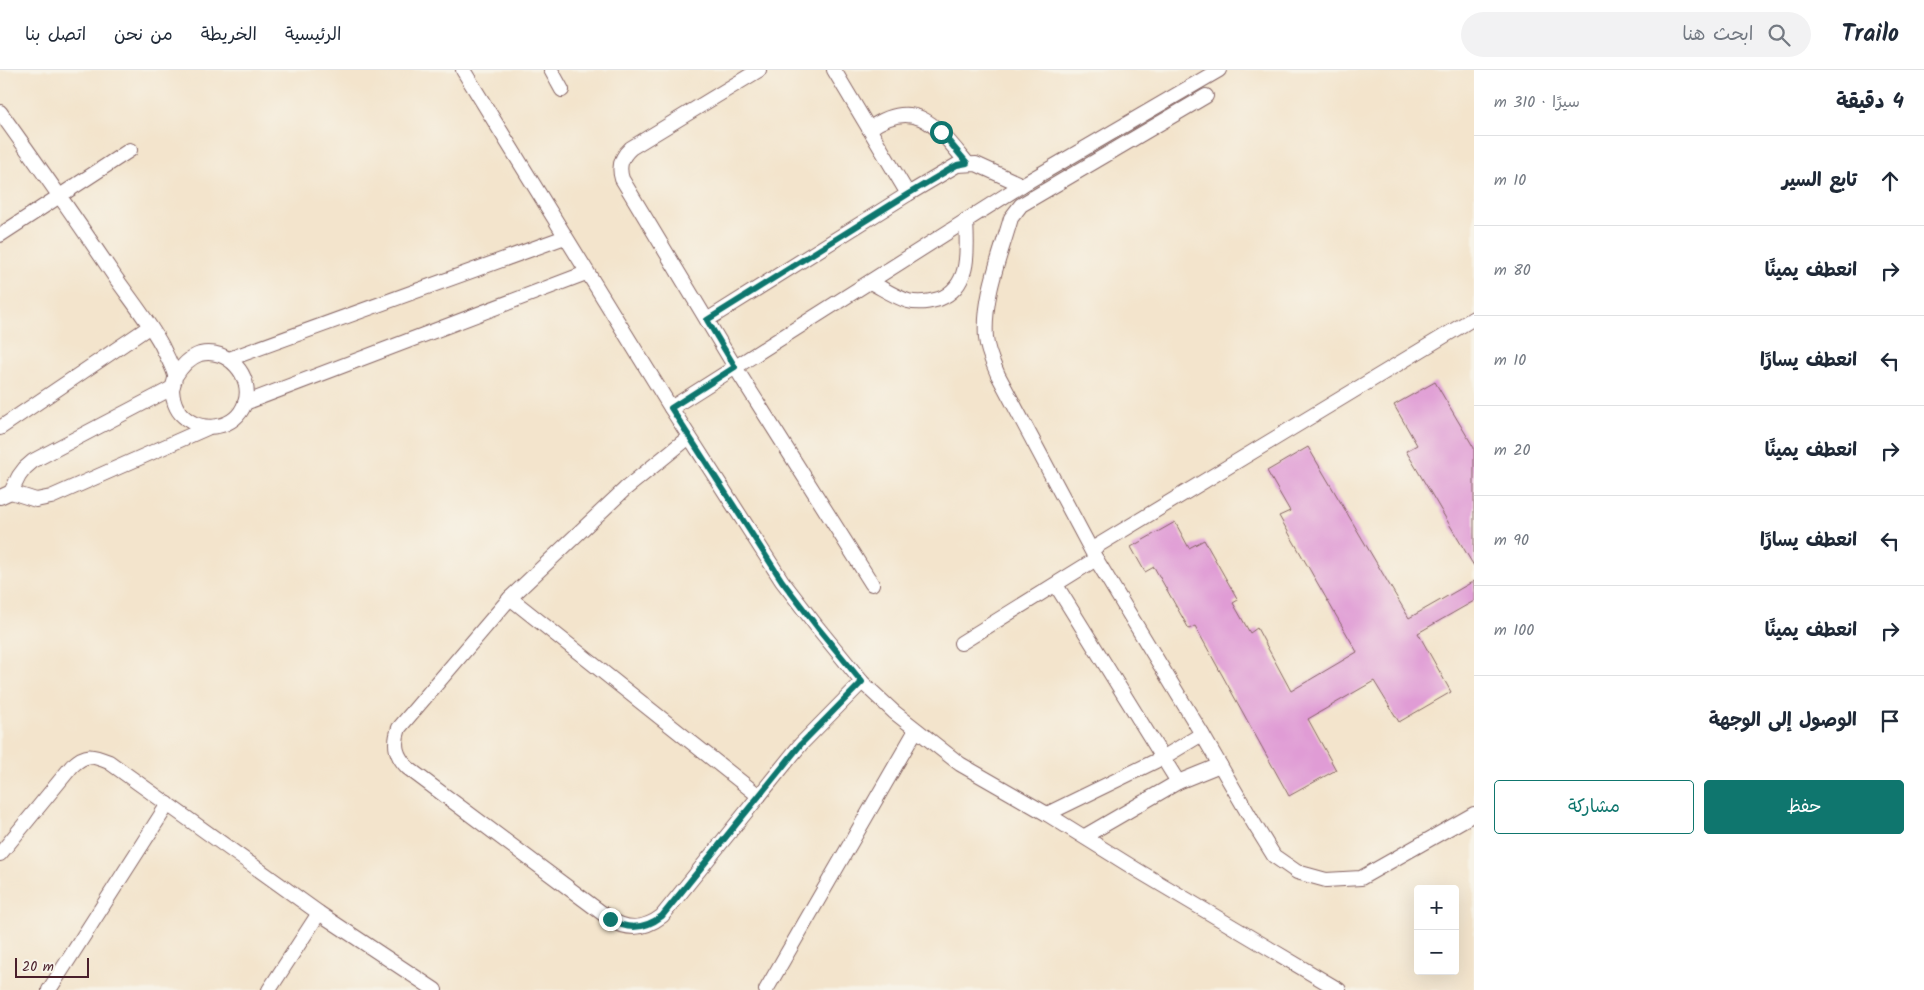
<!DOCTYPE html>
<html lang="ar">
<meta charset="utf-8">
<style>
:root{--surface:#fff;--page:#f2f2f3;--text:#1f2937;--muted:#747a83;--line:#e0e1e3;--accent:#0f766e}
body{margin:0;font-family:Kalam,"Playpen Sans Arabic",sans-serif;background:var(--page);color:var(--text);direction:rtl}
.controls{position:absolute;right:15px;bottom:15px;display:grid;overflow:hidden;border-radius:5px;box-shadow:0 5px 20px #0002}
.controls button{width:45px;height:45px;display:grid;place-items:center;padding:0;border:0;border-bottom:1px solid var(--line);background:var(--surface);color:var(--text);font:25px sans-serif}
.scale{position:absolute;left:15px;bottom:12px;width:74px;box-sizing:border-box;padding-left:5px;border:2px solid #4a1f2b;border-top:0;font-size:14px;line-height:18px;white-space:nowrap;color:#4a1f2b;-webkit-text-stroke:4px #f7f3e8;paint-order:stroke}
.stop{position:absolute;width:15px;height:15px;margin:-11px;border:4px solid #0f766e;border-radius:50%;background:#fff}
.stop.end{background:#0f766e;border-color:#fff;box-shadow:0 1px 5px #0008}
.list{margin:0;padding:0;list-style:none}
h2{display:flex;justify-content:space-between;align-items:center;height:65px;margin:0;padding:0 20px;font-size:21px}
h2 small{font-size:16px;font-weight:400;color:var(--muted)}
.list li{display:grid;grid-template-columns:32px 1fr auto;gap:15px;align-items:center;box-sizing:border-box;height:90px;padding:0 20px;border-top:1px solid var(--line)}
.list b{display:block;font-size:19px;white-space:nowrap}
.list em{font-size:16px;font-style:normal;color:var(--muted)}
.actions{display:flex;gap:10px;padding:15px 20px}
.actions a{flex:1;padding:11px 0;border:1px solid var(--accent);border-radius:5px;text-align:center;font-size:18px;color:var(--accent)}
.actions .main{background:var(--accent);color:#fff}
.icon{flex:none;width:28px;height:28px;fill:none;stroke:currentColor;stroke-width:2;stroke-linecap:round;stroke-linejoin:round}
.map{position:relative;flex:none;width:1474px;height:920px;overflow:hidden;direction:ltr}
header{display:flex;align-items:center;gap:30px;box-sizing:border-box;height:70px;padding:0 25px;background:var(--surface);border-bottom:1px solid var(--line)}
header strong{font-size:24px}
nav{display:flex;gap:28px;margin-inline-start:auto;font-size:18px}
.search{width:350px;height:45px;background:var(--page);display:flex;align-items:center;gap:12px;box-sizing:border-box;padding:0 18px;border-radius:28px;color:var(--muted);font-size:19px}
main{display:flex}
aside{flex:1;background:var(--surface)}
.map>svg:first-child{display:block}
.building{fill:#e09cd5}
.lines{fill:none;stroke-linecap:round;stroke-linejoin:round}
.lane-casing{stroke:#856463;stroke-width:16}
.lane{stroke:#fff;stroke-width:14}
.route{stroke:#0f766e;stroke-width:6}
</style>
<header>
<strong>Trailo</strong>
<div class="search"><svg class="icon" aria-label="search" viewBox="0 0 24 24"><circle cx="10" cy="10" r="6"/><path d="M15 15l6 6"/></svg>ابحث هنا</div>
<nav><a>الرئيسية</a><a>الخريطة</a><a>من نحن</a><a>اتصل بنا</a></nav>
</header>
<main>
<aside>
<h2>4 دقيقة<small>سيرًا · 310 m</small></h2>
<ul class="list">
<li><svg class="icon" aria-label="ahead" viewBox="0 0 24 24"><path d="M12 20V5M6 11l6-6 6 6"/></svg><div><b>تابع السير</b></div><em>10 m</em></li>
<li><svg class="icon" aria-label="right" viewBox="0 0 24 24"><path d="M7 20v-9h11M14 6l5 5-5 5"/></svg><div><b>انعطف يمينًا</b></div><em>80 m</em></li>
<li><svg class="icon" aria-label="left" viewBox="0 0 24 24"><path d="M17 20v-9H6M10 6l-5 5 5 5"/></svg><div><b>انعطف يسارًا</b></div><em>10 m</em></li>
<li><svg class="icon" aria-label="right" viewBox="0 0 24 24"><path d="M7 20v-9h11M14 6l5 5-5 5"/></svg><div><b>انعطف يمينًا</b></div><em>20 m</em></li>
<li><svg class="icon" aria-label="left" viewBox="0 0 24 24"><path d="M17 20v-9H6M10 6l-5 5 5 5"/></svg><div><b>انعطف يسارًا</b></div><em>90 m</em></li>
<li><svg class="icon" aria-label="right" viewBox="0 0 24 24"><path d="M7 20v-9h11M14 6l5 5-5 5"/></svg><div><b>انعطف يمينًا</b></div><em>100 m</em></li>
<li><svg class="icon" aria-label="arrive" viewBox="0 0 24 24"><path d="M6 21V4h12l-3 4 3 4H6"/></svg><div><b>الوصول إلى الوجهة</b></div></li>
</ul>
<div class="actions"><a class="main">حفظ</a><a>مشاركة</a></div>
</aside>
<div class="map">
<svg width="1474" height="920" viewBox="0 0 1474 920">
<rect width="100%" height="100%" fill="#f7f3e8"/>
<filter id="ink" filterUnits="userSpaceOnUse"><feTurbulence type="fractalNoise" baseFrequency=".02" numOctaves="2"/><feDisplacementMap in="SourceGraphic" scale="10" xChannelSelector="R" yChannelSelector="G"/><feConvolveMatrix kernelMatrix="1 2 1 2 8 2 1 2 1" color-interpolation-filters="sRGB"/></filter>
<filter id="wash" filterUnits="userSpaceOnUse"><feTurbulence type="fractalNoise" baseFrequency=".0096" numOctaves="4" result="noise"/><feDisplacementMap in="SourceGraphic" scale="20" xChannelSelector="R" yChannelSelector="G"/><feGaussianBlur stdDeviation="1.12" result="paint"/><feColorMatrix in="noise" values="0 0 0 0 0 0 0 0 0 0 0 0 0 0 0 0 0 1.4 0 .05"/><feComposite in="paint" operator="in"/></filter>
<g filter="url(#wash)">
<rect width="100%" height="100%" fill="#f3e4cc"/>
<g id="blocks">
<g class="building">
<path d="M1435 312 1474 378V496L1406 381 1417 375 1394 335Z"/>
<path d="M1308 377 1409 548 1474 511V531L1418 563 1451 622 1399 652 1374 611 1308 649 1336 700 1289 726 1195 556 1189 559 1154 497 1145 502 1131 477 1175 452 1189 478 1204 470 1238 530 1233 533 1250 563 1257 558 1291 621 1357 582 1279 446 1290 441 1267 401Z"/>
</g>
</g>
</g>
<g filter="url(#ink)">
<use href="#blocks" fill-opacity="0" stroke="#856463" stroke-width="1"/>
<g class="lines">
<g class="lane-casing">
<g id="lane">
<path d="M463 0 671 338 782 511 818 558 862 612 894 642 960 694 1047 744 1137 800 1339 920"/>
<path d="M551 0 562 20"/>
<path d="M759 0 631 78C621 87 618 96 622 109L735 297 872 514"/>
<path d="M834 0 908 124"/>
<path d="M1206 26 1021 135 1011 148C1000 187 983 227 986 268 987 281 993 293 998 305L1096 489 1202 664 1253 752 1274 786 1297 802 1326 810 1361 808 1474 744"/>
<path d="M0 42C38 95 76 149 113 204 128 226 150 253 162 276 165 283 175 301 175 307 175 311 173 315 172 319 172 328 176 340 183 346 202 364 236 359 245 333 254 306 227 277 200 284 188 288 181 297 175 307"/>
<path d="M869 59C916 25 938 58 967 93"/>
<path d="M0 165 130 80"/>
<path d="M870 212C882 218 895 227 908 231 919 234 929 232 939 229 972 216 967 179 966 150"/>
<path d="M707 250 908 124 957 95 976 94 1022 115"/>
<path d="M229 289 565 167"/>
<path d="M245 333 586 203"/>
<path d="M671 338 1022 115 1219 0"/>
<path d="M0 358 149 257"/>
<path d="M689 367 625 419 510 528 399 658C393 675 396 686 408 698L610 849C628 861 645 859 662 846L801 674 862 612"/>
<path d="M11 422 36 430 51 427 207 358"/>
<path d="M0 427 11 422 19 406 25 398 33 391 172 318"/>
<path d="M1092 479 1474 248"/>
<path d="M1056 515 1178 712"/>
<path d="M510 528 759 726"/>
<path d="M961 573 1096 489"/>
<path d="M1047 744 1164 687 1202 664"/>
<path d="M1085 766 1178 712 1220 695"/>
<path d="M0 784 72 696C86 683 92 685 109 692L319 843 435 920"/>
<path d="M49 920 168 734"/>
<path d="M269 920 319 843"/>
<path d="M766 920 916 660"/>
</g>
</g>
<use href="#lane" class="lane"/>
</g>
</g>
<g class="lines" filter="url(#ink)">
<path class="route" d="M610 849C628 861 645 859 662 846L801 674 862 612 818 558 782 511 671 338 735 297 707 250 908 124 957 95 967 93 941 62"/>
</g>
</svg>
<div class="controls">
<button>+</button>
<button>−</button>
</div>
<div class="scale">20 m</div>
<div class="stop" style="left:941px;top:62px"></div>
<div class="stop end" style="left:610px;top:849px"></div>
</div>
</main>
